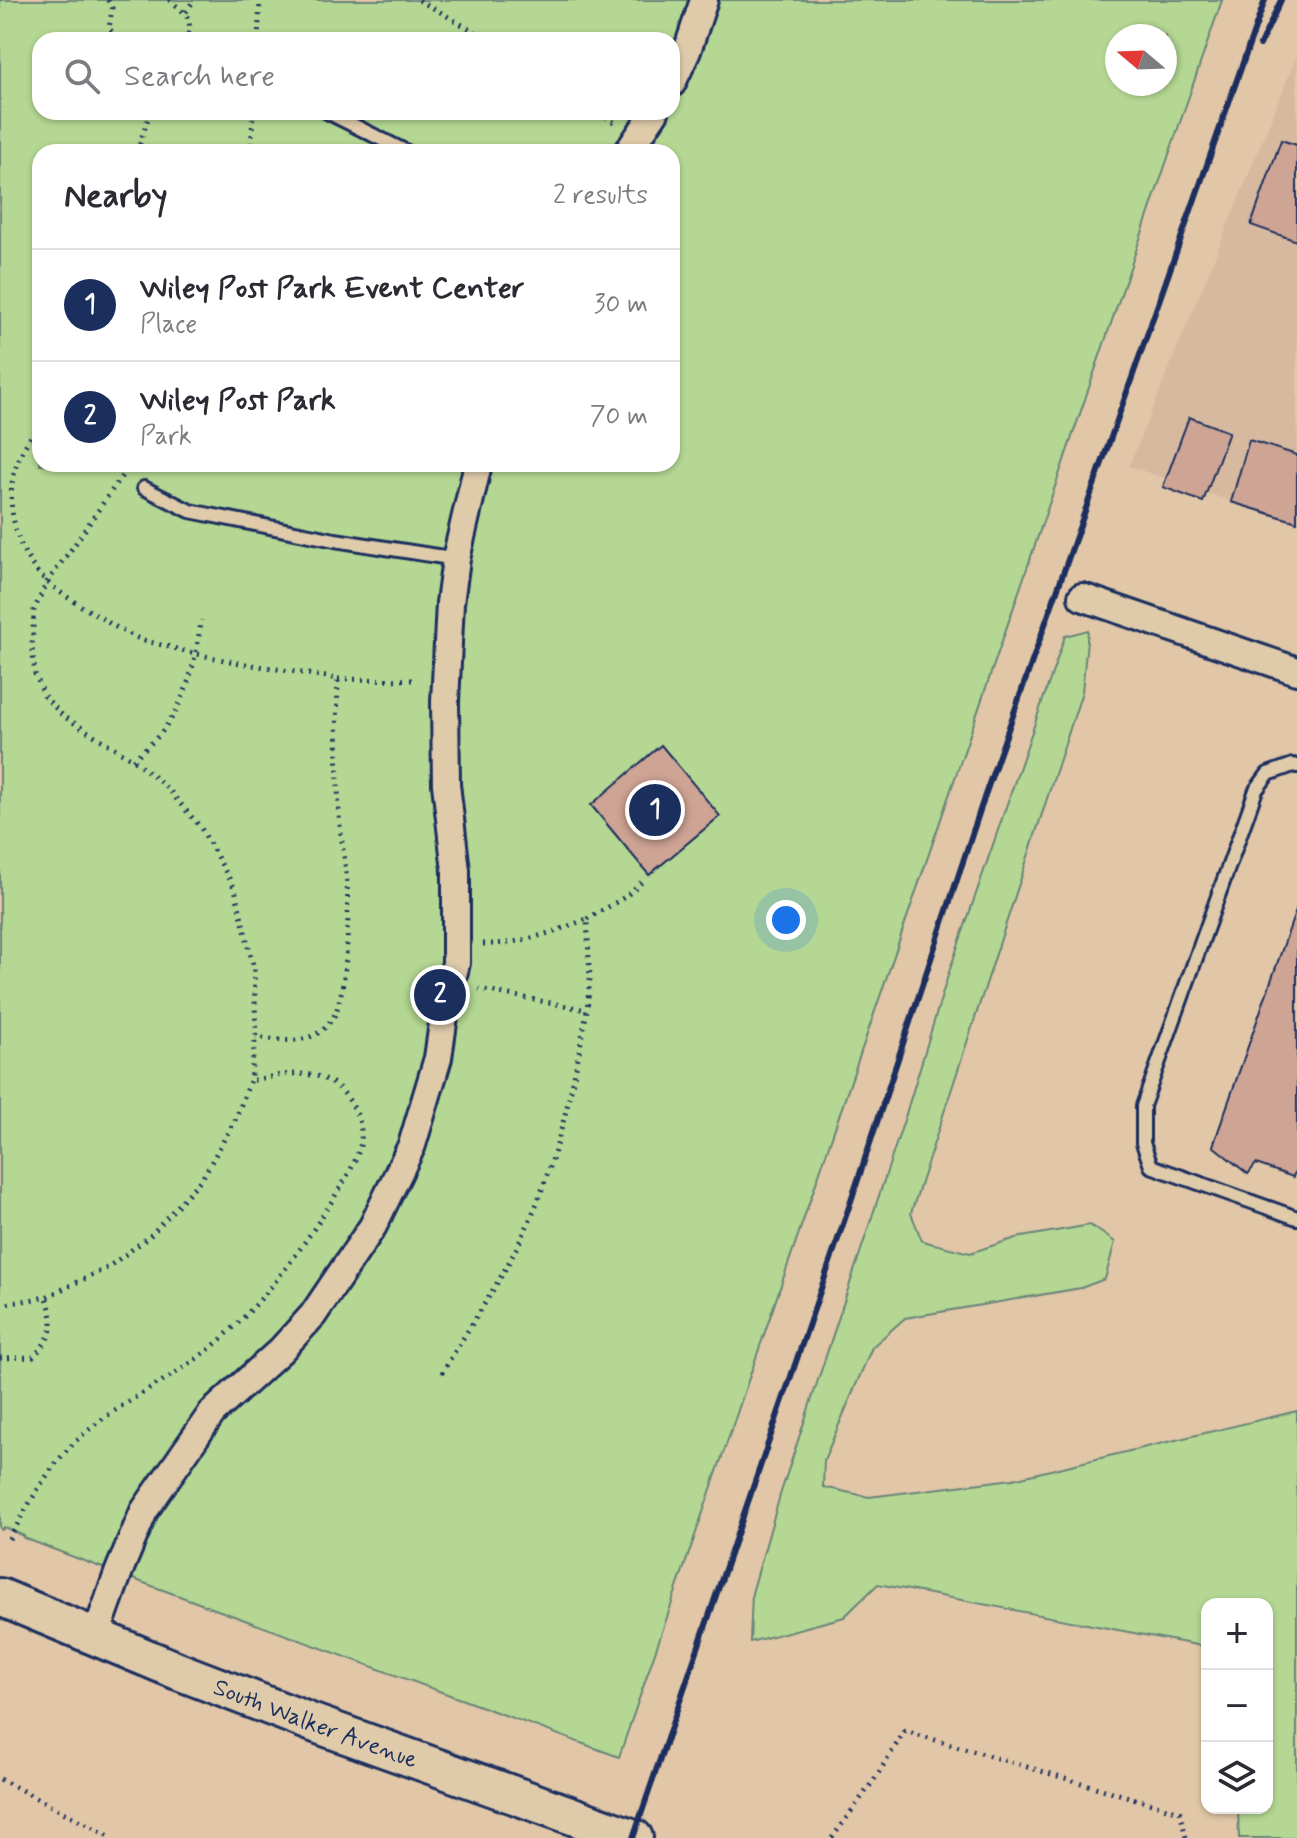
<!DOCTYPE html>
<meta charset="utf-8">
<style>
:root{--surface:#fff;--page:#f2f2f3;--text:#2b2b33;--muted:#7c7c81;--line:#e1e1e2;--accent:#1b2f5e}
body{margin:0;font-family:Mynerve,sans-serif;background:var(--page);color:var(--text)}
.controls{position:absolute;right:24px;bottom:24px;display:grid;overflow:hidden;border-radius:16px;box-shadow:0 2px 6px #0004}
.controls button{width:72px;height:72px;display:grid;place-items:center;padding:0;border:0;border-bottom:2px solid var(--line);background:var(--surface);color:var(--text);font:40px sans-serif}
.compass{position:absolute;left:1105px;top:24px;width:72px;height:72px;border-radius:50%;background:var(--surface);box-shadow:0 2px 6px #0004;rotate:289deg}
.you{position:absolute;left:786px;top:920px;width:28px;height:28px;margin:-20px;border:6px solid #fff;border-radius:50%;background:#1a73e8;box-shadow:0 0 0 12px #1a73e833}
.badge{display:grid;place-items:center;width:52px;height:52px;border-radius:50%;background:var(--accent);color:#fff;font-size:26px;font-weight:700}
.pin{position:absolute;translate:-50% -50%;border:4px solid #fff;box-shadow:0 2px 8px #0006}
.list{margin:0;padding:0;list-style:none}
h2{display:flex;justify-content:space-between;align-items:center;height:104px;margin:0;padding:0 32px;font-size:34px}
h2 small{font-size:26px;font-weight:400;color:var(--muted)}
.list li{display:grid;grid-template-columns:52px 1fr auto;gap:24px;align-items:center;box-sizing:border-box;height:112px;padding:0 32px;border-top:2px solid var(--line)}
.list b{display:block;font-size:30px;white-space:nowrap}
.list p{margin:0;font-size:26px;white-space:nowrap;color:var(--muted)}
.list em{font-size:26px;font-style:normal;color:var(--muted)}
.icon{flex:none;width:44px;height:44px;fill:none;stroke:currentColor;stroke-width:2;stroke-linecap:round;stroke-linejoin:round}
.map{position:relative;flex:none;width:1297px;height:1838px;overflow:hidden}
.search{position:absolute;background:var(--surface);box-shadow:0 2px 6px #0004;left:32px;top:32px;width:648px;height:88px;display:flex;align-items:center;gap:20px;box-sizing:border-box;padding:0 28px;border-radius:24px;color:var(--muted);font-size:30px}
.panel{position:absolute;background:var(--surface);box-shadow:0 2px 6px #0004;left:32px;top:144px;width:648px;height:328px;border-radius:24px}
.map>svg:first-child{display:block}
.built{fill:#d7b9a0}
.green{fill:#b4d893;stroke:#688478;stroke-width:2;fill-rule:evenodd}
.building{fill:#cea494;stroke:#1b2f5e;stroke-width:2}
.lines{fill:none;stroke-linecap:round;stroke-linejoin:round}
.lane-casing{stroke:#1b2f5e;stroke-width:18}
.street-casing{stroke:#1b2f5e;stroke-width:32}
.secondary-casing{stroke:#1b2f5e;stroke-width:42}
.path{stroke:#1b2f5e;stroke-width:5;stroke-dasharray:2 6;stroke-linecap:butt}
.lane{stroke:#dfcbaa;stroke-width:12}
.street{stroke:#dfcbaa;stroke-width:26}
.secondary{stroke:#dfcbaa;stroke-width:36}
.rail{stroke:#1b2f5e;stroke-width:6}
.labels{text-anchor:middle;stroke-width:6;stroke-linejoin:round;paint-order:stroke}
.street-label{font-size:24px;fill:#1b2f5e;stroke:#dfcbaa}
</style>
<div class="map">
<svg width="1297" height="1838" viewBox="0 0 1297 1838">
<rect width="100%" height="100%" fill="#e1c7a7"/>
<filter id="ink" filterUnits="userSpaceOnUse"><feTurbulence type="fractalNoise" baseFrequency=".0125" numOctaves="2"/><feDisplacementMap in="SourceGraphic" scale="16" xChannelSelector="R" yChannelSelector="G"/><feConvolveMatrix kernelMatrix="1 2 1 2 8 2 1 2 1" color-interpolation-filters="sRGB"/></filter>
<g filter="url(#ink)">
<path class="built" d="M1297 56V524L1129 466Z"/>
<g class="green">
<path d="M0 0H1222L619 1757 92 1564 24 1538V1536L4 1527 2 1530 0 1528ZM1117 36H1165V84H1117ZM40 40H672V112H40ZM40 152H672V464H40Z"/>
<path d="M1088 630 1082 692 911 1213 922 1241 970 1253 1016 1238 1090 1225 1115 1242 1105 1279 1081 1288 905 1318 872 1347 824 1460 823 1487 869 1497 1013 1479 1297 1411V1838H1239L1238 1808H1267V1604H1207V1647L878 1584 844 1617 750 1642 752 1593 781 1492 905 1117 949 972 1065 636Z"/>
</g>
<g class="building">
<path d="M1281 140 1297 145V241L1251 225Z"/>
<path d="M1189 417 1229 432 1203 502 1163 487Z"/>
<path d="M1249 440 1297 455V522L1231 502Z"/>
<path d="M661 745 720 816 649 875 591 805Z"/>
<path d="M1297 907V1167L1293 1177 1256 1164 1248 1174 1213 1146Z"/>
</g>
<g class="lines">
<g class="lane-casing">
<g id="lane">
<path d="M327 112 407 152"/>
<path d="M144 488 190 511 335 540 456 559"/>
<path d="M1297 766 1293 765 1268 774 1256 790 1143 1106V1143L1151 1166 1297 1218"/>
</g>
</g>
<g class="street-casing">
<g id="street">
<path d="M672 83 687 51 704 0"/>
<path d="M628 152 655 112"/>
<path d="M1082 597 1297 671"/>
<path d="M95 1638 119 1571 144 1511 212 1413 281 1350 313 1315 373 1226 412 1145 438 1058 445 1009 456 963V871L446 784 445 702 450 603 456 559 478 464"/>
</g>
</g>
<g class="secondary-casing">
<g id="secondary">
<path id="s1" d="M0 1597 178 1671 313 1723 634 1838"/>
</g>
</g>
<g class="path">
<path d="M108 0 112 8 109 29 122 40"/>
<path d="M169 0C185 13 195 18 186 40"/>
<path d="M419 0 489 40"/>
<path d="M186 12 194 0"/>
<path d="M258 40 260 0"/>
<path d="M599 112 615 123"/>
<path d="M137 152 150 112"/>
<path d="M251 152 253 112"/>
<path d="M40 424C15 456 5 486 15 526 26 571 50 587 88 610 103 619 119 630 135 637 146 642 159 644 170 647 225 663 282 669 338 679 337 724 337 768 339 813 340 833 344 853 346 873 350 909 348 979 336 1012 334 1018 326 1027 321 1031 302 1045 277 1040 256 1037"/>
<path d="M338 679 417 680"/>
<path d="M133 760C142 751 153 742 161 733 187 701 196 660 201 620"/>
<path d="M587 919 625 897 644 880"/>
<path d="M483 944C520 945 553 932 587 919L590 979 587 1010"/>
<path d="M0 1305 46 1297 107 1268 150 1236 203 1177 235 1120 250 1081 256 1033 254 969 235 889 201 828 168 789 134 760 63 716 45 697 35 674 32 647 34 610 47 582 73 547 130 464"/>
<path d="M0 1358 33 1357C53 1336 57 1324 46 1297"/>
<path d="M442 1373C469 1327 500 1283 523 1235 557 1163 573 1087 587 1010L479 989"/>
<path d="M9 1539C29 1504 48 1467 78 1439 118 1402 171 1381 213 1346 261 1306 299 1253 332 1201 342 1184 355 1166 360 1146 365 1126 355 1106 342 1091 318 1065 280 1075 250 1081"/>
<path d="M0 1779 113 1838"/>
<path d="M832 1838 874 1780 905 1731 1180 1812 1186 1838"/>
</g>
<use href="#lane" class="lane"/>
<use href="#street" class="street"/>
<use href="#secondary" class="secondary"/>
<g class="rail">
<path d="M1260 45 1281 0"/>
<path d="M633 1838 851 1201 985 795 1265 0"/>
</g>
</g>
</g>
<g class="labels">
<g class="street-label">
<text dy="8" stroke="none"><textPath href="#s1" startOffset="340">South Walker Avenue</textPath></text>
</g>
</g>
</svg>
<div class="controls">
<button>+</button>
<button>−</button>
<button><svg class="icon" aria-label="layers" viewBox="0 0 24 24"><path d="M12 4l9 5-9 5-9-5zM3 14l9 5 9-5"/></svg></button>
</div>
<svg class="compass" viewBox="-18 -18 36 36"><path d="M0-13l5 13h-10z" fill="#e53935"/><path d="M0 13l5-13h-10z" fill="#7c7c81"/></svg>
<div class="you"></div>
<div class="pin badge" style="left:655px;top:810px">1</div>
<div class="pin badge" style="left:440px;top:995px">2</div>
<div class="search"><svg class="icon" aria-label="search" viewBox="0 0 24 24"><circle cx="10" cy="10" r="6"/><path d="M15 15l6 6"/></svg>Search here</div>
<section class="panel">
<h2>Nearby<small>2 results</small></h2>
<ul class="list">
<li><span class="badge">1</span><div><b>Wiley Post Park Event Center</b><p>Place</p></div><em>30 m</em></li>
<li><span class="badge">2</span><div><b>Wiley Post Park</b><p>Park</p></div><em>70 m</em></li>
</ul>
</section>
</div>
